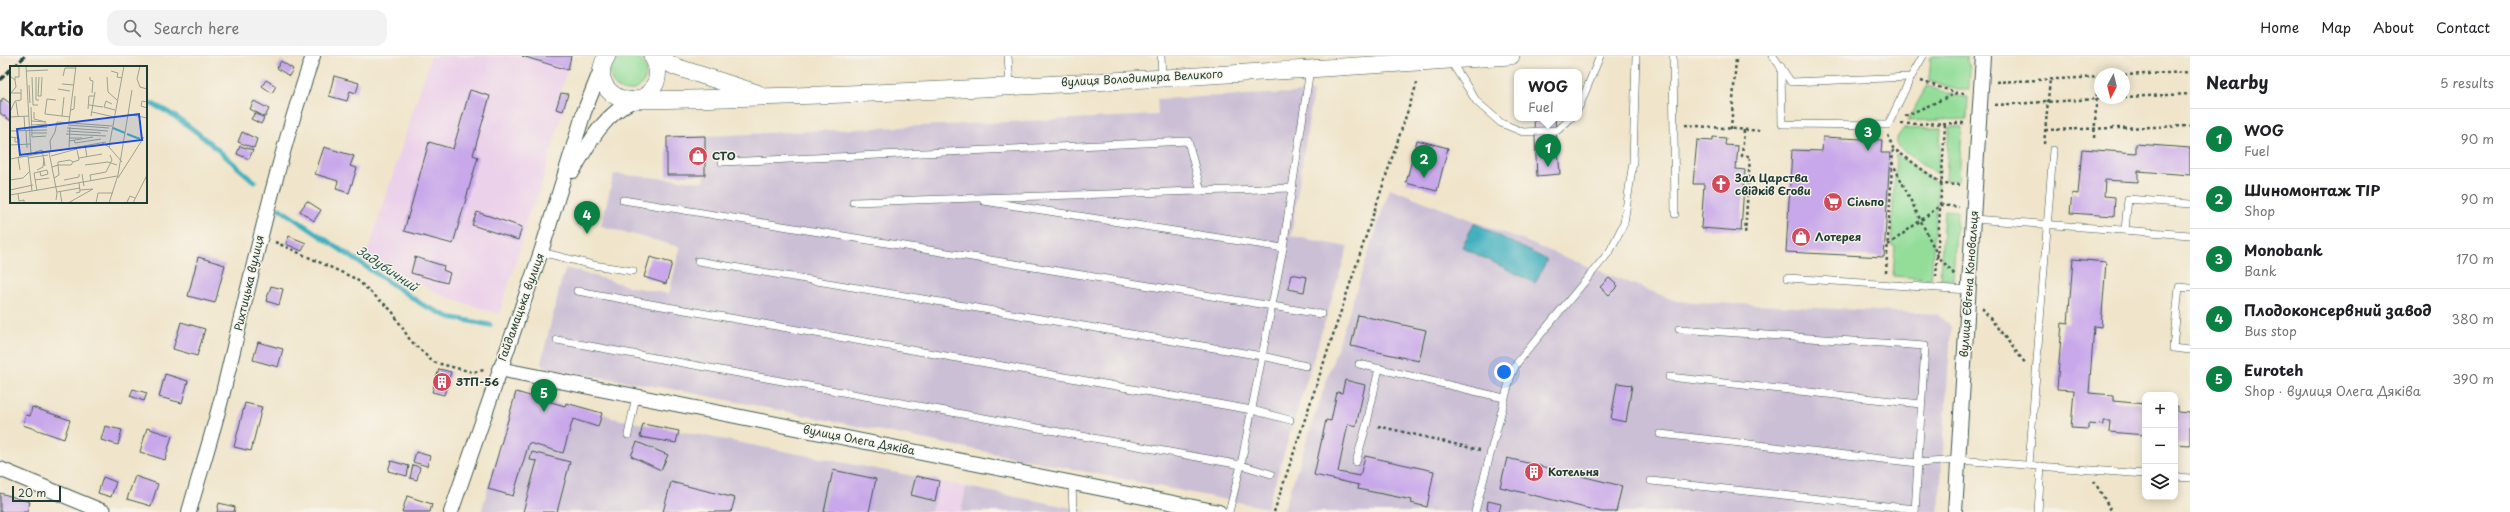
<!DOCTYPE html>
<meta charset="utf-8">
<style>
:root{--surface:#fff;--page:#f2f2f2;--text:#202124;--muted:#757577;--line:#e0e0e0;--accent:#0b8043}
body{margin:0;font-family:"Playpen Sans",sans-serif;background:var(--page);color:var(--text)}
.controls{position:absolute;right:12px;bottom:12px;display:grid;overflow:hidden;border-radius:8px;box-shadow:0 2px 10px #0003}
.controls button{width:36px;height:36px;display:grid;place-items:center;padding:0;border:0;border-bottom:1px solid var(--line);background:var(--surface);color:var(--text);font:20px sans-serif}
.compass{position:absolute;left:2094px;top:12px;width:36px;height:36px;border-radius:50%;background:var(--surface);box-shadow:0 2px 10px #0003;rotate:187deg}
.scale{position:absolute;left:12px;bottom:10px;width:49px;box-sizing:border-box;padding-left:4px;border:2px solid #1f3d34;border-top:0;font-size:11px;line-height:14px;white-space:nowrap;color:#1f3d34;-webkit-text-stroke:3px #f7f3e8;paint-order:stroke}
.you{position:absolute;left:1504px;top:316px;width:14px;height:14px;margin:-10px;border:3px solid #fff;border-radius:50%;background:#1a73e8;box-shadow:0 0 0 6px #1a73e833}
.badge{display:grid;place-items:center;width:26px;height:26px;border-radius:50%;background:var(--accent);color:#fff;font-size:13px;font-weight:700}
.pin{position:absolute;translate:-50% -33px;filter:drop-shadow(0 1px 2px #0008)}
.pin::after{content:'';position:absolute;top:21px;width:14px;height:12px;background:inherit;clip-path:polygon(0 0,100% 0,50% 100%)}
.popup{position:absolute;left:1514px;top:13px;width:68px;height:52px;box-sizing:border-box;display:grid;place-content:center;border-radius:8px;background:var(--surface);filter:drop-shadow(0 1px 3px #0005);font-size:13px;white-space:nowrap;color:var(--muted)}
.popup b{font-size:15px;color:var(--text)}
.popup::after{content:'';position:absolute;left:50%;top:100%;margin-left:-8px;border:8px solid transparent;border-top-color:var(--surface)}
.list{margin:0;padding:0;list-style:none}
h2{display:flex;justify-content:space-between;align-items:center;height:52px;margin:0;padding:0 16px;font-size:17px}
h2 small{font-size:13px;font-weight:400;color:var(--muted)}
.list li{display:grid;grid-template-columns:26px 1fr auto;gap:12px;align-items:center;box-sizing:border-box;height:60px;padding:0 16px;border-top:1px solid var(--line)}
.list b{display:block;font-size:15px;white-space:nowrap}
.list p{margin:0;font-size:13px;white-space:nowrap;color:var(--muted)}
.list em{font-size:13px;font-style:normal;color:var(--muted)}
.icon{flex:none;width:22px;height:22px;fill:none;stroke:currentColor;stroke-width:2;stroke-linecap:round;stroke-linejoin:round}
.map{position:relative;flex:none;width:2190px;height:456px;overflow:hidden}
header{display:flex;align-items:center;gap:24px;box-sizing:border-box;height:56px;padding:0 20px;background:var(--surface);border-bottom:1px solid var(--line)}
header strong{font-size:19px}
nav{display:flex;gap:22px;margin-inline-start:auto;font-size:14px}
.search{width:280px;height:36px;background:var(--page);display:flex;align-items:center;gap:10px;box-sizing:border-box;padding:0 14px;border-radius:12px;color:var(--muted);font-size:15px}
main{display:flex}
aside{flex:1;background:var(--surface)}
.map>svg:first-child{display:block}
.built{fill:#ecd1ea}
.industrial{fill:#cbbfd5}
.green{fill:#93dd99;stroke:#598d66}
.water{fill:#43b0c0;stroke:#31767a}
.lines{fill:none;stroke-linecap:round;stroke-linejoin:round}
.stream{stroke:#43b0c0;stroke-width:5}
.building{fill:#c8a7ea}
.service-casing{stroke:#3e564b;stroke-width:8}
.minor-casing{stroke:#3e564b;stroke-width:16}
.tertiary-casing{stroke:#3e564b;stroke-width:18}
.path{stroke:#3e564b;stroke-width:2.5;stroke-dasharray:3 3;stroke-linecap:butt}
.service{stroke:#fff;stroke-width:7}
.minor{stroke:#fff;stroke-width:14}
.tertiary{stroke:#fff;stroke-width:17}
.rail{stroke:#1f3d34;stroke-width:3;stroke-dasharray:6 3;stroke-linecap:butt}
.labels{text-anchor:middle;stroke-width:3;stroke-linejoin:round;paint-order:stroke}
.street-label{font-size:11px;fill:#1f3d34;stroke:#f7f3e8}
.poi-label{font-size:11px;font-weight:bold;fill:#1f3d34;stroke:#f7f3e8;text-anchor:start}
.water-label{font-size:12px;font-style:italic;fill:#285a57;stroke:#f7f3e8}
.inset-river{fill:none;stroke:#43b0c0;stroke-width:2}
.inset-road{fill:none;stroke:#9ca28f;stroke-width:1}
.view{fill:#1d4ed8;fill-opacity:0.15;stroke:#1d4ed8;stroke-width:2}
.inset-edge{fill:none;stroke:#1f3d34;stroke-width:2}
</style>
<header>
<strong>Kartio</strong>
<div class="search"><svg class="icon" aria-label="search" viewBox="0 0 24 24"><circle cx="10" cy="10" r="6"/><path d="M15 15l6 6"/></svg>Search here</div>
<nav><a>Home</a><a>Map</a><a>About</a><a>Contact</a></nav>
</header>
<main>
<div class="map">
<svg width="2190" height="456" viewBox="0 0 2190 456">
<rect width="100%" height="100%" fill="#f7f3e8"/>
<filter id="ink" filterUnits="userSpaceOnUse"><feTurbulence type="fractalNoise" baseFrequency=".025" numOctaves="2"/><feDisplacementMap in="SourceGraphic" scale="8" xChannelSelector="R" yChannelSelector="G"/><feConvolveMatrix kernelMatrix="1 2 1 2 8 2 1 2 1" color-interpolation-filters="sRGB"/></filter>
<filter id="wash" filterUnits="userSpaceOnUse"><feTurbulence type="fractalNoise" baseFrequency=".012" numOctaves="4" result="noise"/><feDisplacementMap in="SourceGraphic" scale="16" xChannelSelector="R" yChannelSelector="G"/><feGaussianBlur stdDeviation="0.9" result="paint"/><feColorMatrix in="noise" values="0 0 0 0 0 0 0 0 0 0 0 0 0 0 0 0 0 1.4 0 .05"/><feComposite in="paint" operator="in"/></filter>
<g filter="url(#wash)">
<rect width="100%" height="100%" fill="#f0e5cb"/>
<g class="built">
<path d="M431 0H571L556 52 563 55 535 149 530 154 525 169 526 174 499 258 448 242 366 201Z"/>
<path d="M939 425 966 431 961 456H930Z"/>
</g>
<g class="industrial">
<path d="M1313 36 1291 180 1348 191 1267 452 672 333 546 312 541 307 561 226 566 212 632 231 669 238 680 191 601 170 614 118 704 126 705 80 1158 59 1157 43Z"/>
<path d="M1390 132 1676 245 1937 258 1951 271 1939 456H1283Z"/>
<path d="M516 336 565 350 566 347 607 359 612 362 939 425 935 445 930 456H481Z"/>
<path d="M966 431 1073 452 1088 456H961Z"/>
</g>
<g class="green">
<circle cx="628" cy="17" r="18"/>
<path d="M1931 0H1967L1970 13 1969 34H1957L1929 24Z"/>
<path d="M1927 30 1956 40 1968 41 1967 63 1907 65Z"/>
<path d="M1949 71H1962L1959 125 1946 124Z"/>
<path d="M1941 72 1938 119 1897 90V82L1903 73Z"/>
<path d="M1896 98 1938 129 1931 223 1893 220 1895 190 1891 189Z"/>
<path d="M1944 154 1957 155 1953 224 1940 223Z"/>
</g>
<path class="water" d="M1474 167 1547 204 1535 227 1462 191Z"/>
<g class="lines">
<g class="stream">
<path d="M146 46C181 57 226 102 255 126"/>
<path d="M280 153 423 249 449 261 490 269"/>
</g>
</g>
<g id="blocks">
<g class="building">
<path d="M522 0H571L568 14Z"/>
<path d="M281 5 293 13 289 20 277 12Z"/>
<path d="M334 20 359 27 356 37 350 35 347 45 329 40Z"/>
<path d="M266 24 276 30 272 37 262 30Z"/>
<path d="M470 34 490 40 473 99 478 101 453 188 404 175 429 86 453 93Z"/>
<path d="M561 37 568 38 563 55 556 53Z"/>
<path d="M3 42 11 48V65L0 57V47Z"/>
<path d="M254 45 269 53 265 61 250 53Z"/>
<path d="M255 57 264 62 261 68 251 63Z"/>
<path d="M1555 62 1560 118 1537 120 1534 63Z"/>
<path d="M242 76 257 83 254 92 238 86Z"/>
<path d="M705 80V119H667V81Z"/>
<path d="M1713 81 1726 82 1725 89 1738 90 1736 113 1745 114 1741 175 1701 172 1704 128H1693L1697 84 1713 85Z"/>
<path d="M1823 81 1882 84 1881 97H1890L1884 201 1786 196 1792 94 1822 95Z"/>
<path d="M1417 84 1448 92 1437 135 1406 127Z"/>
<path d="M2136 88 2190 92V119L2138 115V126L2105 124 2104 140 2115 141 2114 160 2070 157 2072 137 2078 138 2082 93 2136 97Z"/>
<path d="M240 90 253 94 249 103 237 98Z"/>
<path d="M324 91 354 100 350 110 357 112 349 137 336 133 338 125 315 118Z"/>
<path d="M307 145 321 154 314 165 300 155Z"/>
<path d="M477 156 522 171 518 184 472 169Z"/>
<path d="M289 180 306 187 302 195 286 188Z"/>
<path d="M198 201 225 209 215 247 188 240Z"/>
<path d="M415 201 444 210 443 214 450 217 447 227 411 217Z"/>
<path d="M650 201 672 207 666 228 644 221Z"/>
<path d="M2073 203 2106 206 2101 271 2094 270 2089 337 2113 339V345L2145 348V379L2109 376 2110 365H2104V369L2088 368V373L2071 372 2074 334 2057 333 2062 267 2068 268Z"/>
<path d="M1291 218 1307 221 1304 236 1288 233Z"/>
<path d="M1609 222 1618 230 1609 239 1600 231Z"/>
<path d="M271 230 283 233 279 249 266 245Z"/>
<path d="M1358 259 1426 274 1419 305 1351 290Z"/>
<path d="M181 266 205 273 197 300 173 293Z"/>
<path d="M258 286 283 293 278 311 253 304Z"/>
<path d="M439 313 451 316 444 339 432 336Z"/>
<path d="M165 318 188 325 182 347 159 341Z"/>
<path d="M1345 324 1365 329 1356 370 1348 368 1338 416 1360 420 1365 400 1434 415 1427 451 1411 447 1412 444 1358 433 1359 429 1314 419 1326 364 1331 365 1337 336 1342 337Z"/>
<path d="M1617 327 1632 329 1626 366 1611 363Z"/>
<path d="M133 333 147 337 144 345 130 340Z"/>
<path d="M516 336 565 350 566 347 602 357 598 371 573 363 563 397 529 387 513 440 488 433Z"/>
<path d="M245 347 262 351 251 395 234 391Z"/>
<path d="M2175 350H2178V356L2190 357V389L2175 388Z"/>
<path d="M32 351 70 364 64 383 23 369 26 359 30 360Z"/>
<path d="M643 368 679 375 676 387 640 381Z"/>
<path d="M105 370 122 374 118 389 101 384Z"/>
<path d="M147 372 172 380 165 404 140 396Z"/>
<path d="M637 386 668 399 661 414 631 400Z"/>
<path d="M416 396 430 400 427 410 413 406Z"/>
<path d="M532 396 570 406 557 456H523L537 405 530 404Z"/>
<path d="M1507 402 1622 430 1616 456H1602L1500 431Z"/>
<path d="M391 405 409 410 407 420 388 415Z"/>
<path d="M413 409 420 411 417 424 410 422Z"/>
<path d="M833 414 876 423 869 456H824Z"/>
<path d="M135 420 158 428 151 450 127 443Z"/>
<path d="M916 420 939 425 935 445 911 439Z"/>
<path d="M103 421 116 426 111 441 98 437Z"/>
<path d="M671 426 735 442 731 456H663Z"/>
<path d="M0 437 30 446 27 456H0Z"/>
<path d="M407 440 432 448 430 456H402Z"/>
<path d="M1488 445 1501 448 1499 456 1487 454Z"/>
<path d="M219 447 235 451 234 456H217Z"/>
</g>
</g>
</g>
<g filter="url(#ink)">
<use href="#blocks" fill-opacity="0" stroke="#3e564b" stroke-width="1"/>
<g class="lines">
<g class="service-casing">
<g id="service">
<path d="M1008 0 1010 30"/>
<path d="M1161 0 1162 21"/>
<path d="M1673 0 1675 158"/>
<path d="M1773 0 1791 26 1911 21 1923 0"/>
<path d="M1450 4 1477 46 1501 67 1523 76 1558 74 1571 62"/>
<path d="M1781 11 1782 68 1888 69 1911 21"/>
<path d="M1579 51 1600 0"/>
<path d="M722 106 1188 85 1201 135"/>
<path d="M623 144 1321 258"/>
<path d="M984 145 1283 192"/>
<path d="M853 146 1292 132"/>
<path d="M1973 163 2190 179"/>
<path d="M2125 174 2128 143 2190 148"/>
<path d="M541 196 593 209 633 215"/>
<path d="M698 205 1262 300 1306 310"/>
<path d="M1788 222 1968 234"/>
<path d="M2190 232 2179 231 2173 292 2190 294"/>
<path d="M577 235 1252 354 1290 364"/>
<path d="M1679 273 1925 290 1915 456"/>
<path d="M557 284 1241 409 1271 418"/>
<path d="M1359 308 1504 342"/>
<path d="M1669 321 1921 348"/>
<path d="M1660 378 1918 407 1958 404 2145 418"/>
<path d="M628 379 636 340"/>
<path d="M1356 406 1367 367 1379 312"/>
<path d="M2029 409 2053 94"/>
<path d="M2175 421 2190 422"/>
<path d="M1651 425 1915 453"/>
<path d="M1072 427 1073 456"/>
<path d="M1229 456 1241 409 1283 192 1310 13"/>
<path d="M1475 456 1511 319 1517 307 1610 195 1624 167 1633 106 1636 0"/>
<path d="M2038 456 2041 410"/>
</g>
</g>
<g class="minor-casing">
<g id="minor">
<path d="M573 115C589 87 603 59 634 44"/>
<path d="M499 313 1219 456"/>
<path d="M0 413 104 456"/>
<path d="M189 456C201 413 215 371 225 328 252 217 276 107 313 0"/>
<path d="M451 456 541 196 584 56 602 11"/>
<path d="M1955 456 1983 0"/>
</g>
</g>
<g class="tertiary-casing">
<g id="tertiary">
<path d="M607 0C584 35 640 65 656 26 659 17 657 8 652 0"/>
<path d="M655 0 676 11 757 37"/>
<path d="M634 44C927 39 1219 19 1511 0"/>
</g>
</g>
<g class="path">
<path d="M2124 19 2190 16"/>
<path d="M1921 25 1957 37H1966"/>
<path d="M1996 26 2100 21"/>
<path d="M2124 41 2190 38"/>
<path d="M1995 49 2113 42"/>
<path d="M1905 60 1957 37"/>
<path d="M1901 68 1964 67"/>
<path d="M1685 69 1762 75"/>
<path d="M1731 73 1736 3"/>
<path d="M1744 74 1742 100H1750L1745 179"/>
<path d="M2045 74 2190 70"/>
<path d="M1888 79 1893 92 1942 128 1960 129"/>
<path d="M2094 82 2098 21"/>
<path d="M2044 88 2050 23"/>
<path d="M1892 106 1938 200 1955 219"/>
<path d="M275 186 356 223 392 255 410 284 433 306 472 316 485 314"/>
<path d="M1888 189 1941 149 1959 151"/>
<path d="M1886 217 1893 92"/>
<path d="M1936 221 1945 68"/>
<path d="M1982 252 2026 308"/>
<path d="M1378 370 1480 394"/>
<path d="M2094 425 2112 456"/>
<path d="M1274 456 1417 27"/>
</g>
<use href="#service" class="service"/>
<use href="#minor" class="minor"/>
<use href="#tertiary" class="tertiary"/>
<g class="rail">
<path d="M14 11 25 0"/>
<path d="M0 24 11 13"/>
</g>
</g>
</g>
<defs>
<g id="shop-disc" transform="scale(1)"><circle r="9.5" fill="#d1495b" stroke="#f7f3e8"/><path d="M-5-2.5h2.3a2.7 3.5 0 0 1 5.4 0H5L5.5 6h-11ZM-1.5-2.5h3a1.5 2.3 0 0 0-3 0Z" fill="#fff"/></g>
<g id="church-disc" transform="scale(1)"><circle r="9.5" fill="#d1495b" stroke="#f7f3e8"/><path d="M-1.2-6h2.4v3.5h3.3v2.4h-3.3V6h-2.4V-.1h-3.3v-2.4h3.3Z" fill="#fff"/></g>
<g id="supermarket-disc" transform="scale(1)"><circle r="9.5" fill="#d1495b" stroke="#f7f3e8"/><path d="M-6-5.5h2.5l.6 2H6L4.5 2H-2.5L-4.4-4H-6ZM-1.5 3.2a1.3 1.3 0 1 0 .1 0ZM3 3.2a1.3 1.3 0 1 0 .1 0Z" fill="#fff"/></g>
<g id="building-disc" transform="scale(1)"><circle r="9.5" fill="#d1495b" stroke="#f7f3e8"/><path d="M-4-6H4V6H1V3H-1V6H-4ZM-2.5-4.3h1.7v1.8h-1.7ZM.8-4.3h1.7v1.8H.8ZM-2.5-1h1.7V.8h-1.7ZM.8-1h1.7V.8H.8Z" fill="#fff"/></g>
</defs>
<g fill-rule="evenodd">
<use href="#shop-disc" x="698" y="100"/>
<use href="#church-disc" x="1721" y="128"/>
<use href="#supermarket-disc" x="1833" y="146"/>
<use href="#shop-disc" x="1801" y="181"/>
<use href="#building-disc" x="442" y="326"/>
<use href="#building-disc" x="1534" y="416"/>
</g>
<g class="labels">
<g class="street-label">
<text transform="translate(1142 22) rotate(-3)" y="4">вулиця Володимира Великого</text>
<text transform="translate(249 227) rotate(-77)" y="4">Рихтицька вулиця</text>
<text transform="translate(1969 228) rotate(-86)" y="4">вулиця Євгена Коновальця</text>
<text transform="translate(521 251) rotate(-70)" y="4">Гайдамацька вулиця</text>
<text transform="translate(859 384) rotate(11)" y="4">вулиця Олега Дяківа</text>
</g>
<g class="poi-label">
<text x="712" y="104">СТО</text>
<text x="1735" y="126">Зал Царства<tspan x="1735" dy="13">свідків Єгови</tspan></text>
<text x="1847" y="150">Сільпо</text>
<text x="1815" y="185">Лотерея</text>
<text x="456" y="330">ЗТП-56</text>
<text x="1548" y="420">Котельня</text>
</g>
<g class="water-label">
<text transform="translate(387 213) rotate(34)" y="4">Задубичний</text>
</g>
</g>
<g transform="translate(10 10)">
<rect width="137" height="137" fill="#f0e5cb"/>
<path class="inset-river" d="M103 62 115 67M117 68 130 73"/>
<path class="inset-road" d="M5 0H9V11H5V14M16 0 21 89M130 0 127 13 130 21 137 23M16 5 38 4M101 5 108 7 107 11 112 12M0 10 5 14 6 21 1 27H11M53 10 55 2H66M22 11 23 39H28M26 11V34H29M29 11 28 30H31L32 11M80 11V14L83 15 82 27M97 11 98 26 107 34M52 18 64 19M19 19 20 37M48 23 60 25M46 34 37 33 35 48 60 51M6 36 8 50M137 36 132 35 131 40 137 42M102 38 96 35 94 41 105 44M79 39 93 41M21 41 22 71 36 70M78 43 79 30H84M61 44 64 43 65 30M0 46 5 35 11 34V23M82 46 104 51M118 48 137 52M14 50 15 65M52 50 54 31M81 50 85 26M0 51 19 50M22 55 36 56 24 53V46M59 56 66 0M22 59 37 58M58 59 99 62M22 62 37 61M57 62 98 65M16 65 17 82M57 65 91 67M22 67H37M56 68 96 70M0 71V65L37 64M0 71 9 72V76H5V72M59 72H72M64 74 65 77 91 73M59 75 83 71M92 77 99 81 112 96M0 79 21 78M75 79 77 91M99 81 114 0M59 82 60 61M41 85 40 75 45 66 47 56 102 60M39 86 47 127 46 134M24 88 25 86 32 84 35 100M41 90 67 83M8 91 18 90 22 125M8 91 10 104M18 92 38 89M69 92 92 88M0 93 96 76M63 96 69 94 67 84M75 99 98 96 107 99M42 101 48 99V96L60 94 63 96 61 99H48M27 104 33 101 34 92M30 106 31 110 38 108 37 104M72 108 74 120M44 112 49 109 48 99M108 112 134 71M0 114 13 112 20 105M25 114 39 112M54 114 69 111V108M81 115 80 109 96 106 102 94 100 89M0 124 23 119M27 125 24 107 37 104M50 125 52 137M47 126 70 122M66 127 70 126 69 117M8 128 9 135 14 134V137M0 129 107 110M117 136 120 130 125 132M58 137 83 123 70 124M86 137 88 127H103M99 137 108 109 122 24M123 137 137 109"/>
<path class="view" d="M129 48 132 74 10 89 7 63Z"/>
<rect width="137" height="137" class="inset-edge"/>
</g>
</svg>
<div class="controls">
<button>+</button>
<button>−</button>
<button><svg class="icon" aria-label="layers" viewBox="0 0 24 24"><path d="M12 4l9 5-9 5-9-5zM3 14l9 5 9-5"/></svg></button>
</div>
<svg class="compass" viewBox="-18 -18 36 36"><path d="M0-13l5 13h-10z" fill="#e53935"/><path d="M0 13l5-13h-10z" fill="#757577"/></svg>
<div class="scale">20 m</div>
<div class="you"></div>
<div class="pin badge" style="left:1548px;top:111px">1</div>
<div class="popup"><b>WOG</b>Fuel</div>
<div class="pin badge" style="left:1424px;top:122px">2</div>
<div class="pin badge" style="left:1868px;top:95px">3</div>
<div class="pin badge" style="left:587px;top:178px">4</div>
<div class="pin badge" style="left:544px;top:356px">5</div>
</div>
<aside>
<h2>Nearby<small>5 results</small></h2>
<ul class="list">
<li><span class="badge">1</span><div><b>WOG</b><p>Fuel</p></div><em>90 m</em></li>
<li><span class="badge">2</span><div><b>Шиномонтаж ТІР</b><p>Shop</p></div><em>90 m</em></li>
<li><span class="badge">3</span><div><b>Monobank</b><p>Bank</p></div><em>170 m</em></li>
<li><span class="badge">4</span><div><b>Плодоконсервний завод</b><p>Bus stop</p></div><em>380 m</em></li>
<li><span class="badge">5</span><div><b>Euroteh</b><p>Shop · вулиця Олега Дяківа</p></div><em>390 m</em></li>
</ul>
</aside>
</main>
